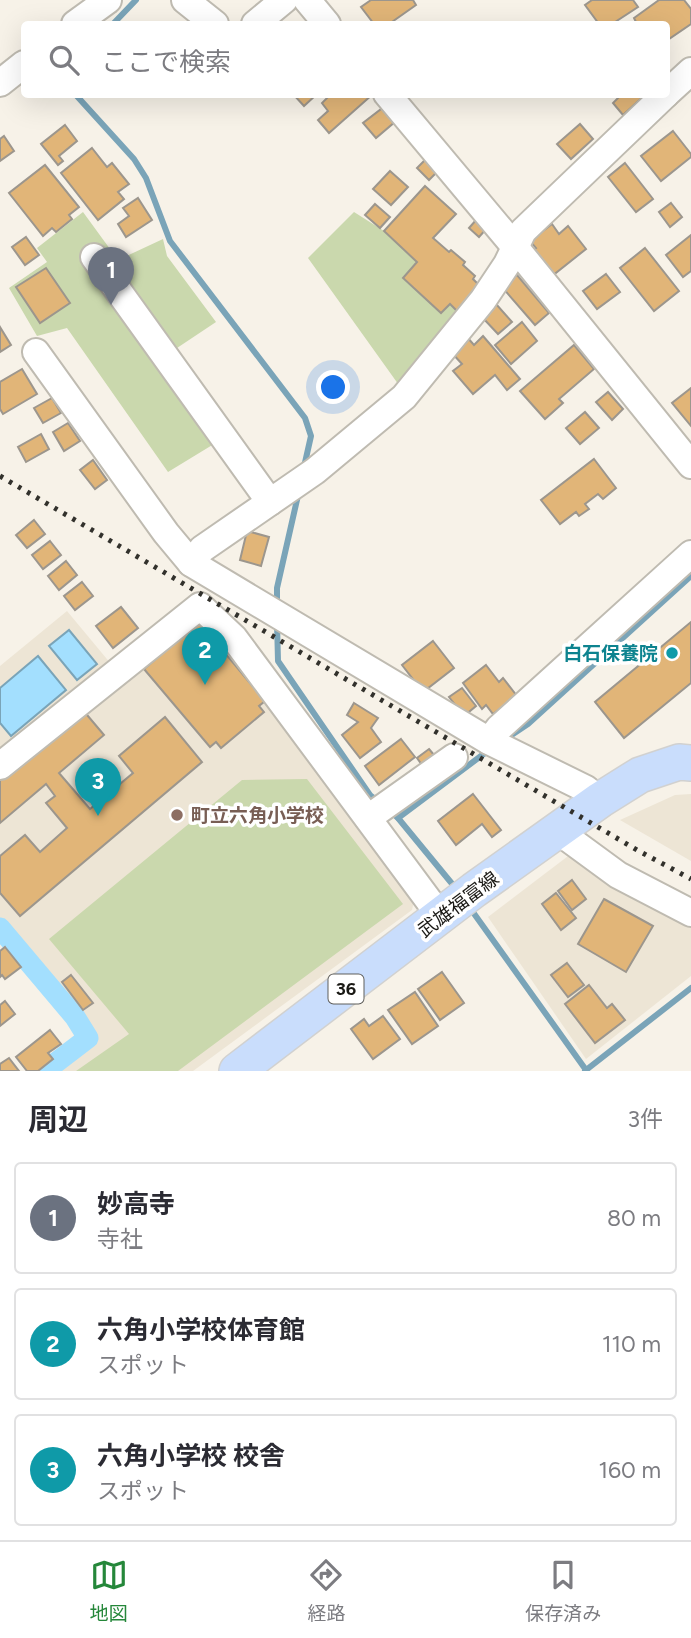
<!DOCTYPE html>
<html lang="ja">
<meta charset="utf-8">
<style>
:root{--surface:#fff;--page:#f2f2f3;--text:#2b2b33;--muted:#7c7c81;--line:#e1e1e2;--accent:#25873a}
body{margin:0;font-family:Figtree,"Noto Sans JP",sans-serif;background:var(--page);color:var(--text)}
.you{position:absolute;left:334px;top:388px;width:24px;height:24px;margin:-18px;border:5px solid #fff;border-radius:50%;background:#1a73e8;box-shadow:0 0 0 10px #1a73e833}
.badge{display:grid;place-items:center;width:46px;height:46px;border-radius:50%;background:var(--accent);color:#fff;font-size:23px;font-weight:700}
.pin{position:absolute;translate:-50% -58px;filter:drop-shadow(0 2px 4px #0008)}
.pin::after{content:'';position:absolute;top:37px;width:24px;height:21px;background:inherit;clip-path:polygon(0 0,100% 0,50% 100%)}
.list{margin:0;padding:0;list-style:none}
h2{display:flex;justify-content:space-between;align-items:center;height:91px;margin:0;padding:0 28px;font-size:30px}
h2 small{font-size:23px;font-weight:400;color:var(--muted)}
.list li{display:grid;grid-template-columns:46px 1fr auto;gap:21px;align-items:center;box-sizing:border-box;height:112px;margin:0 14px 14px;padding:0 14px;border:2px solid var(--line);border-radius:7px}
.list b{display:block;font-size:26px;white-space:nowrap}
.list p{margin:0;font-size:23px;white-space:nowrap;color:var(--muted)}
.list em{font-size:23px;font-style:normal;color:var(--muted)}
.icon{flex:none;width:38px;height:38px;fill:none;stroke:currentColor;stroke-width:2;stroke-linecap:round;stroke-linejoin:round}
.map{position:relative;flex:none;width:691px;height:1071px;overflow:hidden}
.search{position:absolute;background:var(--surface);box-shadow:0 7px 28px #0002;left:21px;right:21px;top:21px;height:77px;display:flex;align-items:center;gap:18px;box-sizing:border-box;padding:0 24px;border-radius:7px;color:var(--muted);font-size:26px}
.sheet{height:469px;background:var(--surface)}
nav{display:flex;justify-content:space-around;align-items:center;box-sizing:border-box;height:98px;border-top:2px solid var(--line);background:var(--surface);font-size:19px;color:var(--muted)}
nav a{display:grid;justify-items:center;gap:4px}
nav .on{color:var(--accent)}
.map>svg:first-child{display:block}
.built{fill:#ede5d5}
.green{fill:#cad8ad}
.water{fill:#a3dffe;stroke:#7aa4b8;stroke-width:2}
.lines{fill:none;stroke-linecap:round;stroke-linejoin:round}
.stream{stroke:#7aa4b8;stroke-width:6}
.canal{stroke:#a3dffe;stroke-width:21}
.building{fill:#e1b578;stroke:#9c968d;stroke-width:2}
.minor-casing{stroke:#bfbbb1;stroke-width:30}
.major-casing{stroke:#d1d1d0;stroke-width:38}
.minor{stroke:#fff;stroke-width:26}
.major{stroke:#c9ddfc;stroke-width:35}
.rail{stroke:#32312c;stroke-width:5;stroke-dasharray:3.5 7;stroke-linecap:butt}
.culture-dot{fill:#0f9aa8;stroke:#fff;stroke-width:2.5}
.education-dot{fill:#8d6e63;stroke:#fff;stroke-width:2.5}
.labels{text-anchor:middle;stroke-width:7;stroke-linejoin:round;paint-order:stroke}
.shield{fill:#fff;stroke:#5f5e5b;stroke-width:2}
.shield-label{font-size:18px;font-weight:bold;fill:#1a1915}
.culture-label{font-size:19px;font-weight:bold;fill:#0d838f;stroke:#fff;text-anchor:end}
.education-label{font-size:19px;font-weight:bold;fill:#785e54;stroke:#fff;text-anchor:start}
.street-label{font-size:19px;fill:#1a1915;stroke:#fff}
</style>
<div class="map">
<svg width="691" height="1071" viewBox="0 0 691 1071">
<rect width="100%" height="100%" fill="#f7f2e8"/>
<g class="built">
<path d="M67 611 121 676 198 615 227 643 415 896 412 910 193 1071H51L92 1038 78 1016 0 920V666Z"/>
<path d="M691 794V861L620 820 675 795Z"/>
<path d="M576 850 691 924V976L586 1059 488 917Z"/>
</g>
<g class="green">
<path d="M83 212 118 260 163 239 167 256 216 322 174 350 232 433 168 472 67 328 37 336 9 288 47 262 37 248Z"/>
<path d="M354 212 384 231 417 262 403 278 441 313 450 304 458 312 401 388 308 258Z"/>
<path d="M307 779 403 904 178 1071H76L129 1034 49 939 242 780Z"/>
</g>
<g class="water">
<path d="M69 630 97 664 77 680 49 646Z"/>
<path d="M38 656 66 690 11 736 0 723V688Z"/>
</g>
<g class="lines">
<g class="stream">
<path d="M113 24 136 0"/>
<path d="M75 94 134 159 146 178 170 241 305 418 311 436 304 467"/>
<path d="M277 608V588L299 491"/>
<path d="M277 622 278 661 370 795 379 802"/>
<path d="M504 740 528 724 691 576"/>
<path d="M390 811 398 818 458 891"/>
<path d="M398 818 489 750"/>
<path d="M470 908 586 1070 585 1071"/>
<path d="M586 1070 691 988"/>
</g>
<path class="canal" d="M0 928 75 1017 88 1038 50 1067"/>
</g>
<g class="building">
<path d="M371 0H413L416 5 389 24H374L361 7Z"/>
<path d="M592 0H633L638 7 612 24H599L585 5Z"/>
<path d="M659 0H684L691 9V24L666 41V24H637L634 18Z"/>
<path d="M293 94H317L304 106Z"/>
<path d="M331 94H373L329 133 318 120 328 111 322 103Z"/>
<path d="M622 94H643L644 96 623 115 613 103Z"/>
<path d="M385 106 396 121 376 138 363 123Z"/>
<path d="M580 124 593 139 571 159 557 144Z"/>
<path d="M65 125 77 141 59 156 63 161 58 165 41 144Z"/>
<path d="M673 131 691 154V157L661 181 641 156Z"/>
<path d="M4 136 14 151 0 161V139Z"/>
<path d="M92 148 107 167 112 163 129 184 118 192 124 199 98 220 61 173Z"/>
<path d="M426 159 438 171 429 180 417 168Z"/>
<path d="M625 163 653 199 636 212 608 177Z"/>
<path d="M45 165 79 207 69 215 72 219 56 232 52 228 43 236 9 193Z"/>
<path d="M390 171 408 187 391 205 373 189Z"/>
<path d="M425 186 456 214 433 238 449 252 451 250 465 262 463 265 475 276 473 279 481 287 458 312 450 304 441 313 403 278 417 262 384 231Z"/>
<path d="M138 198 152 220 126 237 118 224 129 216 123 208Z"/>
<path d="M671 203 682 217 670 227 659 212Z"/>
<path d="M375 204 390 217 380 228 365 215Z"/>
<path d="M477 219 487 228 479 237 469 228Z"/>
<path d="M552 224 559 234 568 226 586 249 552 276 532 251 536 248 530 241Z"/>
<path d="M691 235V271L683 277 666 255Z"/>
<path d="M26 237 39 255 25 265 12 247Z"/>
<path d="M645 248 679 291 654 311 620 268Z"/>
<path d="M46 268 70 303 40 323 16 287Z"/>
<path d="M606 274 620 292 597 309 583 291Z"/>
<path d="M517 275 549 313 535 325 502 287Z"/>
<path d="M496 304 512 322 498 334 482 317Z"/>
<path d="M522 322 537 341 511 364 495 345Z"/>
<path d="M0 327 11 345 0 352Z"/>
<path d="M483 336 520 379 507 390 495 375 473 394 453 371 462 364 451 352 467 337 474 345Z"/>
<path d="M574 345 594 369 559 399 563 403 545 419 520 391Z"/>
<path d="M22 369 37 394 3 414 0 409V382Z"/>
<path d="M691 388V426L672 403Z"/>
<path d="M608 392 623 409 612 420 596 402Z"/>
<path d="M52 398 61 413 43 423 34 408Z"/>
<path d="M585 412 599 428 580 444 566 428Z"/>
<path d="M68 423 80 441 64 451 53 432Z"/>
<path d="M41 434 49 449 26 462 18 447Z"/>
<path d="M594 459 616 488 603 499 598 494 585 504 589 509 579 516 576 512 560 524 541 500Z"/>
<path d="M93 460 107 480 95 489 80 470Z"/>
<path d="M34 520 45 534 27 548 16 535Z"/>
<path d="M247 531 269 537 261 566 240 560Z"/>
<path d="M50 541 61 555 43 569 32 555Z"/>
<path d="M66 561 77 575 59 590 48 576Z"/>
<path d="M82 582 93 596 75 610 64 596Z"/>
<path d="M121 607 138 628 113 648 96 626Z"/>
<path d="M199 622 265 701 259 706 264 712 221 748 216 742 210 747 144 669Z"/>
<path d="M691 622V683L624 738 595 702Z"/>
<path d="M433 641 454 668 423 692 402 665Z"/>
<path d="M486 665 499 682 503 678 517 696 493 714 486 705 482 709 463 683Z"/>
<path d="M462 688 476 706 464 716 449 697Z"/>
<path d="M354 703 378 718 371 728 381 742 360 758 342 735 358 722 347 715Z"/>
<path d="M82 709 104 735 59 773 90 809 133 773 119 756 165 717 202 762 20 916 0 893V856L25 835 40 852 67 828 46 803 55 796 46 784 0 823V777Z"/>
<path d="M401 739 415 757 379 785 365 766Z"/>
<path d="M429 749 440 762 427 772 417 758Z"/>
<path d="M473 794 501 830 492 837 482 824 456 845 438 821Z"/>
<path d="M572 880 586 899 572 910 558 891Z"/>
<path d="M556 893 576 918 561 930 542 904Z"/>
<path d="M604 899 653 926 626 972 578 944Z"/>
<path d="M5 947 21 967 5 979 2 975 0 977V951Z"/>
<path d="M567 963 584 985 568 997 551 975Z"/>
<path d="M442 972 464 1003 440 1020 418 989Z"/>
<path d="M71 975 93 1003 83 1010 62 982Z"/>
<path d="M589 985 607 1008 612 1004 625 1020 595 1043 565 1004Z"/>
<path d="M415 992 438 1026 412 1044 388 1010Z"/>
<path d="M5 1001 15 1014 0 1026V1005Z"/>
<path d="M383 1016 400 1039 373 1059 351 1029 364 1019 369 1026Z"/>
<path d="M50 1030 61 1044 48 1053 53 1059 38 1071H27L16 1057Z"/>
<path d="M9 1058 19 1071H0V1064Z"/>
</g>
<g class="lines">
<g class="minor-casing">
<g id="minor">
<path d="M185 0 215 24"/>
<path d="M307 0 327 24"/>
<path d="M75 24 108 0"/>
<path d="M255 24 284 0"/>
<path d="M0 83 24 64"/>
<path d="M387 94 515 247 691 465"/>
<path d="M666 94 691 71"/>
<path d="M94 257 270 502"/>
<path d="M36 352 166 533 191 563 489 741 586 789 600 800"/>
<path d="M191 563 202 549 315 471 404 397 483 300 507 264 523 231 666 94"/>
<path d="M489 741 499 728 691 554"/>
<path d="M0 766 200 606 234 638 441 917"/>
<path d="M368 818 454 757"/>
<path d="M558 831 618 875 691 913"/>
</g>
</g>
<g class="major-casing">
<path id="major" d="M237 1071 474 890 600 800 640 775 679 762 691 763"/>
</g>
<use href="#minor" class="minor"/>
<use href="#major" class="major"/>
<path class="rail" d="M0 476 637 850 691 879"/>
</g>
<circle class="culture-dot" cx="672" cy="653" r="7"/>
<circle class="education-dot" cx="177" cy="815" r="7"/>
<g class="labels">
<rect class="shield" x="328.5" y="974.5" width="35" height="29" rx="5"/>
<g class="shield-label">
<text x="346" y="995">36</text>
</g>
<g class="culture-label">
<text x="658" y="660">白石保養院</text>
</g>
<g class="education-label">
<text x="191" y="822">町立六角小学校</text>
</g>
<g class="street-label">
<text transform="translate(458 904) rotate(-37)" y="7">武雄福富線</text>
</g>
</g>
</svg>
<div class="you"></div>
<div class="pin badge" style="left:111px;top:305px;background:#6b7280">1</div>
<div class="pin badge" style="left:205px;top:685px;background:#0f9aa8">2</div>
<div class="pin badge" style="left:98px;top:816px;background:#0f9aa8">3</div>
<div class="search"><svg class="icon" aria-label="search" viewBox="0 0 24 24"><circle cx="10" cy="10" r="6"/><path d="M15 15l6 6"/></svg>ここで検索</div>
</div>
<section class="sheet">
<h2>周辺<small>3件</small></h2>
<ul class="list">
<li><span class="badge" style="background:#6b7280">1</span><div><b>妙高寺</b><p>寺社</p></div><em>80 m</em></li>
<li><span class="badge" style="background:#0f9aa8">2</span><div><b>六角小学校体育館</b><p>スポット</p></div><em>110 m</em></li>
<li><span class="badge" style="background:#0f9aa8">3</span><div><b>六角小学校 校舎</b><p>スポット</p></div><em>160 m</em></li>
</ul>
</section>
<nav>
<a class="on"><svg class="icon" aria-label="map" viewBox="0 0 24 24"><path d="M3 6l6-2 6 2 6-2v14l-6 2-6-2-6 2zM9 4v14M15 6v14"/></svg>地図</a>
<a><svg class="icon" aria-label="directions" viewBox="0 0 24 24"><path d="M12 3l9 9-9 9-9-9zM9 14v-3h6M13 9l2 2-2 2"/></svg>経路</a>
<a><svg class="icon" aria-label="saved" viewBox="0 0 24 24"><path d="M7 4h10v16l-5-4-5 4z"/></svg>保存済み</a>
</nav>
